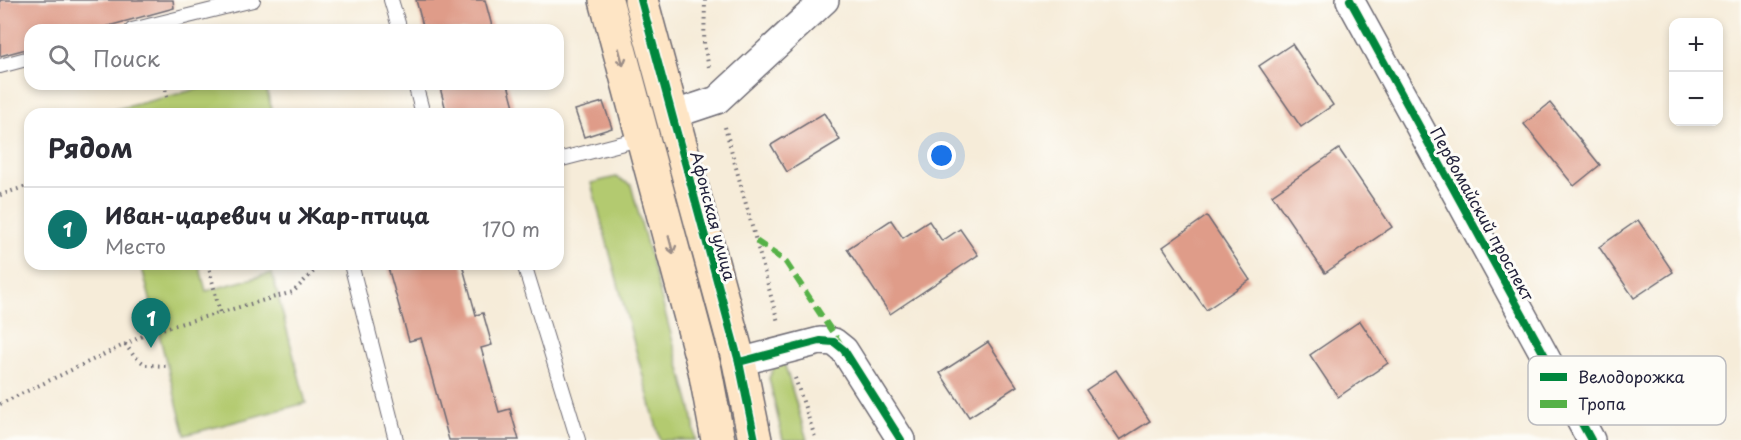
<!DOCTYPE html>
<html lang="ru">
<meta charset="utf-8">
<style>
:root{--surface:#fff;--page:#f2f2f3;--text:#2b2b33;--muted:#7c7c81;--line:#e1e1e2;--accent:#0f766e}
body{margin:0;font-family:"Playpen Sans",sans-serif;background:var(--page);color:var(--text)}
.controls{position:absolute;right:18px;top:18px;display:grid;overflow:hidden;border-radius:12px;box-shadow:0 3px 9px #0003}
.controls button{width:54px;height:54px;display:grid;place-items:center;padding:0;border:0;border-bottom:2px solid var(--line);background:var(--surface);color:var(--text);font:30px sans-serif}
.you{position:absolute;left:942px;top:156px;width:21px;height:21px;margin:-15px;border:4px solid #fff;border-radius:50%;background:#1a73e8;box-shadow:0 0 0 9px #1a73e833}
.badge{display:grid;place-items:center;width:39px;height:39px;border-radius:50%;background:var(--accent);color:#fff;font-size:20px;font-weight:700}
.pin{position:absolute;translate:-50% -50px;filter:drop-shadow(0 2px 3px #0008)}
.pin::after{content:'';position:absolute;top:32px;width:21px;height:18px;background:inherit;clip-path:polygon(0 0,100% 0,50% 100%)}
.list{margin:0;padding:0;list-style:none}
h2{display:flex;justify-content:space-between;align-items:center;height:78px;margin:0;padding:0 24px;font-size:26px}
h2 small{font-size:20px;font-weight:400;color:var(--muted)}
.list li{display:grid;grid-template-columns:39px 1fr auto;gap:18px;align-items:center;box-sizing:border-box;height:84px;padding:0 24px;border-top:2px solid var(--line)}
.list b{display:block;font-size:22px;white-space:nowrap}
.list p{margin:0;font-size:20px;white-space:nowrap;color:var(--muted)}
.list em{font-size:20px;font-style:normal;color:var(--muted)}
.icon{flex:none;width:33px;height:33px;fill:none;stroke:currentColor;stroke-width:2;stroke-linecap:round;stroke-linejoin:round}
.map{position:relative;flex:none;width:1741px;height:440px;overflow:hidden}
.search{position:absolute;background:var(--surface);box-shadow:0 3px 9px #0003;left:24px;top:24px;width:540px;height:66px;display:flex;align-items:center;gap:15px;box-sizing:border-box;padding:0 21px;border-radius:18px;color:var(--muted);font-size:22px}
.panel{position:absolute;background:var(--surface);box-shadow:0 3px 9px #0003;left:24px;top:108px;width:540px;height:162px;border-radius:18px}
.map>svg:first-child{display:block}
.green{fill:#b3ca6f;stroke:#6a7655;stroke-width:1.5}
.building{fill:#df9c89}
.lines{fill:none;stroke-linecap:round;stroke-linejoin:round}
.lane-casing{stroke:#6c6972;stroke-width:16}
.street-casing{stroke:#6c6972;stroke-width:30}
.secondary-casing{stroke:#6c6972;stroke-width:36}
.path{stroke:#6c6972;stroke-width:4;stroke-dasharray:1.5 4.5;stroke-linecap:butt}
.lane{stroke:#fff;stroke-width:14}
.street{stroke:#fff;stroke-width:27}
.secondary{stroke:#fee5c5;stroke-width:33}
.quiet{stroke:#55b146;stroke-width:6;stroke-dasharray:12 6;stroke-linecap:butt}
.cycleway-casing{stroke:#fdfcf7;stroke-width:11}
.cycleway{stroke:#00873e;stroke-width:8}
.oneway{stroke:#9b8d87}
.labels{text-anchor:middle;stroke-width:6;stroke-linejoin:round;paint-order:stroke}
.street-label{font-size:16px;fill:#22223b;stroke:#fdfcf7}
.key{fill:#fdfcf7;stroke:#bbbbbf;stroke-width:1.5}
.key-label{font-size:16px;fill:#22223b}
</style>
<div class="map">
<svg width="1741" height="440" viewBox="0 0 1741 440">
<rect width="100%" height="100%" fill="#fdfcf7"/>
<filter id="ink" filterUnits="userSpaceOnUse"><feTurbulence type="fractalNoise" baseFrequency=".0167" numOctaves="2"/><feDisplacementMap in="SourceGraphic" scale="12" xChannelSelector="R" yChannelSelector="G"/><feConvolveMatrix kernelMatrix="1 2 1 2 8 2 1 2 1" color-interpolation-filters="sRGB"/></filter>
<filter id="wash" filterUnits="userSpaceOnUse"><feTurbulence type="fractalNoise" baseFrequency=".008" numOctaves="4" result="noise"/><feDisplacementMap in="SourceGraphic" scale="24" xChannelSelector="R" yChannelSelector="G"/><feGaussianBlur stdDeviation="1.35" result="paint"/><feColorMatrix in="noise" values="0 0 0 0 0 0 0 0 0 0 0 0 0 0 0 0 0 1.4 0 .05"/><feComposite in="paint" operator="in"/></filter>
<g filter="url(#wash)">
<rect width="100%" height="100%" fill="#f6ecd9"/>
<g class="green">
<path d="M217 84H265L273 114H98Z"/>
<path d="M616 177 631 185 692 413 696 440H660L591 183Z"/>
<path d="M141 264H199L206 291 272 273 306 403 185 435Z"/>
<path d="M784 362 807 440H783L769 378 775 365Z"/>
</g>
<g id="blocks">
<g class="building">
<path d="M0 0H173L174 8 94 30H30V48L0 56Z"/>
<path d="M416 0H485L493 30H424Z"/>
<path d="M1292 44 1333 105 1301 127 1259 66Z"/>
<path d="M439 84H508L516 114H447Z"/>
<path d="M603 102 612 128 584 137 575 110Z"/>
<path d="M1550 103 1600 165 1574 186 1524 124Z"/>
<path d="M824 113 840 140 787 172 771 145Z"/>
<path d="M1339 149 1392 227 1325 273 1272 195Z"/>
<path d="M1207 216 1250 280 1206 310 1163 247Z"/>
<path d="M891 220 903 238 929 221 942 241 960 229 978 255 890 314 847 249Z"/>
<path d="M1638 220 1673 272 1634 298 1599 247Z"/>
<path d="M387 264H462L476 315 483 313 492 345 481 348 499 412 510 409 519 440H449L421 338 409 341Z"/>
<path d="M1360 321 1388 363 1338 397 1310 355Z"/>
<path d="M988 342 1017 386 969 417 940 373Z"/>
<path d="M1116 370 1150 421 1120 440 1086 390Z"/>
</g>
</g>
</g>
<g filter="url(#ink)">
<use href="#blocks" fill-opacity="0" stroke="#6c6972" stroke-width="1.5"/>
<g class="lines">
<g class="lane-casing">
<g id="lane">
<path d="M391 0 400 30"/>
<path d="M132 30 253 0"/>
<path d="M0 66 30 58"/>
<path d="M415 84 423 114"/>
<path d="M558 160 643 138"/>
<path d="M351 264 396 440"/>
<path d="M524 264 578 440"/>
</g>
</g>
<g class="street-casing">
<g id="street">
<path d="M1350 0 1591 440"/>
<path d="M672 115 717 100 825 0"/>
<path d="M739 362 820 341 834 342 844 350 901 440"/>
</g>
</g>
<g class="secondary-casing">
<g id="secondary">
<path d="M606 0 705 370 718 440"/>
<path d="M641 0 739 362 755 440"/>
</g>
</g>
<g class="path">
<path d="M705 0 704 45 709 67"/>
<path d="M164 84 167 97"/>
<path d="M725 127 778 322"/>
<path d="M0 195 30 185"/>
<path d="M208 264 220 313"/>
<path d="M125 344 134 356 146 365 167 366"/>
<path d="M795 378 816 440"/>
<path d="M0 404 151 332 293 292 321 264"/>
</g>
<use href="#lane" class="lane"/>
<use href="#street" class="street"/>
<use href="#secondary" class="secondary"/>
<path class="quiet" d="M756 241 785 261 841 345"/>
<g class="cycleway-casing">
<g id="cycleway">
<path d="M641 0 739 362 755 440"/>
<path d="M1350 0 1591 440"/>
<path d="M739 362 820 341 834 342 844 350 901 440"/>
</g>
</g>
<use href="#cycleway" class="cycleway"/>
</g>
<defs><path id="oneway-shaft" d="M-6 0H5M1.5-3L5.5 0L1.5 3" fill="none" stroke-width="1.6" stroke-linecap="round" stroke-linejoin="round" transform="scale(1.5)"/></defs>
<g class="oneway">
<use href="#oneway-shaft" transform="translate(621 57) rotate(75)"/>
<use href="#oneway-shaft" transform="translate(671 245) rotate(75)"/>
</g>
</g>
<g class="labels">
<g class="street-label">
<text transform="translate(1482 214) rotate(61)" y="6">Первомайский проспект</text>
<text transform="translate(713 216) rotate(75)" y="6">Афонская улица</text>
</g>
</g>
<rect x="1528" y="356" width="198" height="69" rx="9" class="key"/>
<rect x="1540" y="373" width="27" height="8" fill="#00873e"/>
<rect x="1540" y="400" width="27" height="8" fill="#55b146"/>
<g class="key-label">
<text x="1578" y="383">Велодорожка</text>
<text x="1578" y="410">Тропа</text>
</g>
</svg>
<div class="controls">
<button>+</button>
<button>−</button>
</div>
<div class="you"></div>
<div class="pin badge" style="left:151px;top:348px">1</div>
<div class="search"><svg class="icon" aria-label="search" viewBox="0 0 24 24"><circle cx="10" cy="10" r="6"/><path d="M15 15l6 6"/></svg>Поиск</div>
<section class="panel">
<h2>Рядом<small></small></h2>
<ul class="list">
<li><span class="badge">1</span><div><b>Иван-царевич и Жар-птица</b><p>Место</p></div><em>170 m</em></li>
</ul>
</section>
</div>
